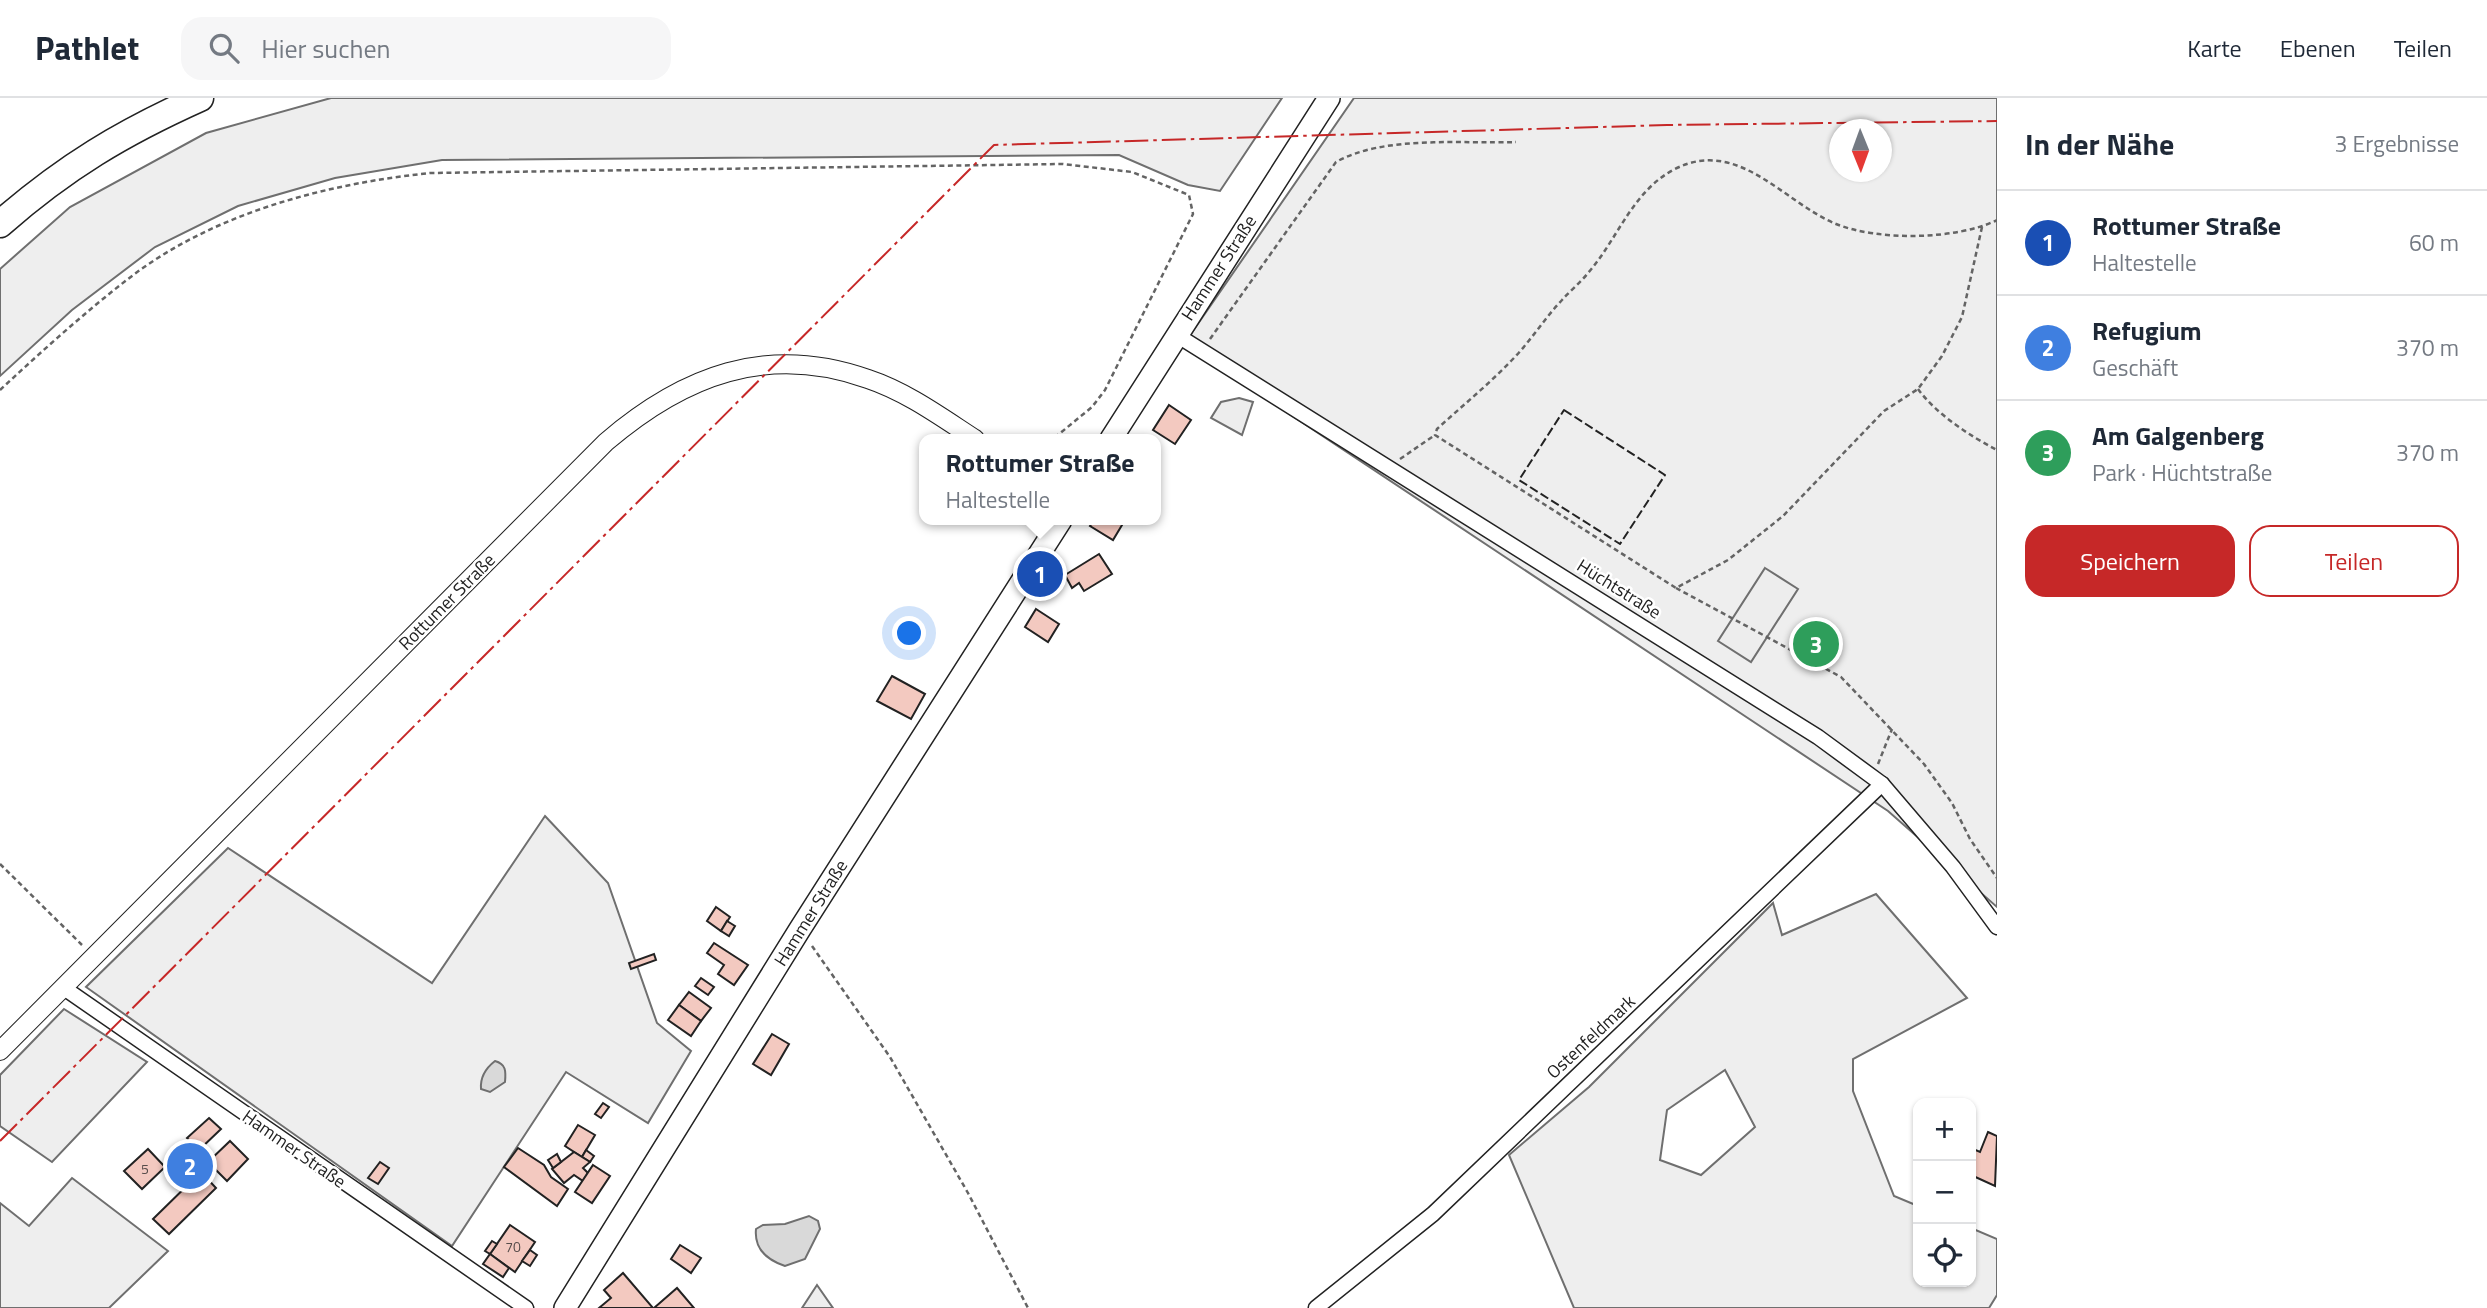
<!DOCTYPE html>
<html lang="de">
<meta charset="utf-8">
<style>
:root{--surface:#fff;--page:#f6f6f7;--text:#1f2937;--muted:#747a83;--line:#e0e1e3;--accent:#c62828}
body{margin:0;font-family:"Titillium Web",sans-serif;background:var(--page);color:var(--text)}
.controls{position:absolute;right:21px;bottom:21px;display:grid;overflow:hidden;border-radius:14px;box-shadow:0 2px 5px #0004}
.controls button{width:63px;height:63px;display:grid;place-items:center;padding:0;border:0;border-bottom:2px solid var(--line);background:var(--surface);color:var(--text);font:35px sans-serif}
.compass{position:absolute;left:1829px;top:21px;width:63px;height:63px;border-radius:50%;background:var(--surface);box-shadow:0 2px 5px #0004;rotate:179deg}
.you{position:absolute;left:910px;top:536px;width:24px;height:24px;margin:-18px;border:5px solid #fff;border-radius:50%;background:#1a73e8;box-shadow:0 0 0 10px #1a73e833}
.badge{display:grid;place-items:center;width:46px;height:46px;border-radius:50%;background:var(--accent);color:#fff;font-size:23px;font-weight:700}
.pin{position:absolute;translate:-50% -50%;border:4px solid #fff;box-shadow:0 2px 7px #0006}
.popup{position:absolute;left:919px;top:336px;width:242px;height:91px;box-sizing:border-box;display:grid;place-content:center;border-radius:14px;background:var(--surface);filter:drop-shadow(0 2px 5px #0005);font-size:23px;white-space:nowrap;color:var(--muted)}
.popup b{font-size:26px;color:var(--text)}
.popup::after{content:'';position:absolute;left:50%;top:100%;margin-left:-14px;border:14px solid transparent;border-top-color:var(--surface)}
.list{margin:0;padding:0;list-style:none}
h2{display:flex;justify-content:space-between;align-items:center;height:91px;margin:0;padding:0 28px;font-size:30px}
h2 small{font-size:23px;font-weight:400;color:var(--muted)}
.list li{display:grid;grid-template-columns:46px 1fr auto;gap:21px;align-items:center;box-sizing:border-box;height:105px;padding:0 28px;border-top:2px solid var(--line)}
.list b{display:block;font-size:26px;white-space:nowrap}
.list p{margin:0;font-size:23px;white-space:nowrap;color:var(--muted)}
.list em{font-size:23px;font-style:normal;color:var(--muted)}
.actions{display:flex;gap:14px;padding:21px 28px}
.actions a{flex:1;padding:16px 0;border:2px solid var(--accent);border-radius:21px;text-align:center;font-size:24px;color:var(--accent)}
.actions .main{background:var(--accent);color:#fff}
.icon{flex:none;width:38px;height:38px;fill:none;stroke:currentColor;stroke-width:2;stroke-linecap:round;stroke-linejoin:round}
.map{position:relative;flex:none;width:1997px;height:1210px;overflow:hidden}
header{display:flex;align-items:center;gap:42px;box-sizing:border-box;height:98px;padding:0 35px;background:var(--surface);border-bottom:2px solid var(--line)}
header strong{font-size:33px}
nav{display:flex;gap:38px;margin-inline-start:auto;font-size:24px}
.search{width:490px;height:63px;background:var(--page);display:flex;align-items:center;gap:18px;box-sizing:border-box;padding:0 24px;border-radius:21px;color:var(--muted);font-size:26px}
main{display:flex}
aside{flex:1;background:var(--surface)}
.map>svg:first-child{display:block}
.green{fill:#eee;stroke:#6f6f6f;stroke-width:2;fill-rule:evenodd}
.parking{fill:#ededed;stroke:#6f6f6f;stroke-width:2}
.water{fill:#d9d9d9;stroke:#6f6f6f;stroke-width:2}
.building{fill:#f3c9c0;stroke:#222;stroke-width:2}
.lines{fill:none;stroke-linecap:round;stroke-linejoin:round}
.minor-casing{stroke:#222;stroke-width:17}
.tertiary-casing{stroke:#222;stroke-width:20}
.secondary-casing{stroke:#222;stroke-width:24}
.motorway-casing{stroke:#222;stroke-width:29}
.path{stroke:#646464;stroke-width:2.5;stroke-dasharray:5 3.5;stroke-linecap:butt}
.minor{stroke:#fff;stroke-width:14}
.tertiary{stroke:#fff;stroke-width:18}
.secondary{stroke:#fff;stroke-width:21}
.motorway{stroke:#fff;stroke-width:26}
.fence{stroke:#222;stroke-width:2;stroke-dasharray:9 3.5;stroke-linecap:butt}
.power{stroke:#c62828;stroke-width:2;stroke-dasharray:24 5 3.5 5;stroke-linecap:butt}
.labels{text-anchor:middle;stroke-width:5;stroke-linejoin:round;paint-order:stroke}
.number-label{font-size:14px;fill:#564c4a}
.street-label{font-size:18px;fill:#222;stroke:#fff}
</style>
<header>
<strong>Pathlet</strong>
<div class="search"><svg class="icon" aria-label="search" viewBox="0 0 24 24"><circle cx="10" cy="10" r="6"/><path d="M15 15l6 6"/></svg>Hier suchen</div>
<nav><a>Karte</a><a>Ebenen</a><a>Teilen</a></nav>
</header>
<main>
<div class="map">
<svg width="1997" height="1210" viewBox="0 0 1997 1210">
<rect width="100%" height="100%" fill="#fff"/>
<g class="green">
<path d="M331 0H1282L1220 93 1188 87 1119 57 442 62 335 80 238 108 155 149 72 212 0 278V171L70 109 206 35Z"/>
<path d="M1354 0H1997V809L1888 713 1184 246ZM1840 32H1882V74H1840Z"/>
<path d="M545 718 608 785 657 925 691 953 648 1025 566 974 452 1148 86 889 228 750 432 885Z"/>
<path d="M1876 796 1967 900 1853 961V993L1894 1098 1918 1108V1184H1971V1130L1997 1141V1197L1989 1210H1574L1509 1057 1589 989 1773 805 1782 837ZM1725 972 1755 1029 1701 1077 1660 1062 1667 1012Z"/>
<path d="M64 911 147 964 52 1064 0 1028V977Z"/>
<path d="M72 1080 168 1153 109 1210H0V1105L29 1128Z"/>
<path d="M817 1187 833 1210H802Z"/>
</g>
<g class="parking">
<path d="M1239 300 1253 304 1242 337 1211 320 1221 304Z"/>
<path d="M1765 470 1798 491 1751 564 1718 543Z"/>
</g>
<g class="water">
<path d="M495 963C506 966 506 973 505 984L490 994 481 991C480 979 486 970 495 963Z"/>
<path d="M809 1118 818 1123 820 1131 805 1161 785 1168C767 1162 754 1151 756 1131L763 1127 785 1126Z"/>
</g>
<g class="building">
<path d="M1169 307 1191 322 1175 346 1153 332Z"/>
<path d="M1094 422H1125L1113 442 1090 428Z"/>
<path d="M1099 456 1112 476 1084 493 1079 485 1072 490 1065 477Z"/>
<path d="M1036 511 1059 526 1048 544 1025 529Z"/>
<path d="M892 578 925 596 911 621 877 603Z"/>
<path d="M716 809 730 819 721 833 707 823Z"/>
<path d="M727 823 735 828 729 838 721 833Z"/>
<path d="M714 845 748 867 734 887 718 876 724 867 707 855Z"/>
<path d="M654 856 656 862 631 871 629 865Z"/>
<path d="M701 880 714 889 708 897 695 888Z"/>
<path d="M689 894 711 910 701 923 679 907Z"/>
<path d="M679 907 701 923 691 938 668 922Z"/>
<path d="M772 936 789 946 771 977 753 966Z"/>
<path d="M603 1005 609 1009 601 1020 595 1016Z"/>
<path d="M209 1020 221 1031 199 1052 187 1040Z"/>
<path d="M578 1027 595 1037 582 1059 565 1048Z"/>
<path d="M1988 1034 1997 1038 1995 1088 1971 1077V1050L1980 1054Z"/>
<path d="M230 1043 248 1061 227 1083 208 1064Z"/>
<path d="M518 1050 544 1067 551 1079 568 1091 557 1108 504 1069Z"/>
<path d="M148 1051 165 1069 142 1091 124 1073Z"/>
<path d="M586 1052 594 1058 590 1064 582 1059Z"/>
<path d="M574 1054 590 1064 583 1070 588 1075 583 1083 574 1077 564 1085 552 1071Z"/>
<path d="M557 1056 561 1064 553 1070 548 1062Z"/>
<path d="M380 1064 389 1070 378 1086 368 1080Z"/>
<path d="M593 1067 610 1078 592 1105 575 1094Z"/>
<path d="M201 1074 216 1090 169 1136 153 1121Z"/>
<path d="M510 1127 535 1144 515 1174 490 1156Z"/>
<path d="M492 1143 497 1146 490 1156 485 1153Z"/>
<path d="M680 1147 701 1160 691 1175 671 1161Z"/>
<path d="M530 1152 537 1157 530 1168 522 1163Z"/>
<path d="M490 1156 509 1170 503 1179 483 1166Z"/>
<path d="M623 1175 653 1210H599L611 1200 604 1192Z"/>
<path d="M677 1190 694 1210H654Z"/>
</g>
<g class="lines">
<g class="minor-casing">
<g id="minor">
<path d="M1175 236 1818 639 1882 686 1953 769 1997 829"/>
<path d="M64 890 526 1210"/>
<path d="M1316 1210 1433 1116 1882 686"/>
</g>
</g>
<g class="tertiary-casing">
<path id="tertiary" d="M0 953 606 344C683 278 767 245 868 281 907 294 941 319 975 341"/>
</g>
<g class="secondary-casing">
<g id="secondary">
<path d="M1111 341 1329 0"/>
<path d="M565 1210 800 831 1061 422"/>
</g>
</g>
<g class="motorway-casing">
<path id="motorway" d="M0 126C65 69 122 35 200 0"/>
</g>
<g class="path">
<path d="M1982 129 1962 219 1942 258 1918 291 1884 313 1783 418 1728 462 1676 490 1435 337 1437 331C1462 308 1488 287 1511 263 1530 244 1544 221 1562 202 1570 193 1580 185 1588 175 1618 141 1632 93 1675 71 1738 39 1783 104 1836 126 1878 143 1957 142 1997 122"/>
<path d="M1210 241 1336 64C1384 37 1462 46 1516 44"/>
<path d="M1918 291C1936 316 1970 338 1997 352"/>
<path d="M0 292C41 254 84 215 128 181 213 115 325 86 430 75L1063 66 1132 74 1189 97 1193 116 1105 292 1092 309 1053 341"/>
<path d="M1400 361 1435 337"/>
<path d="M1676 490 1841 579 1924 666 1952 705 1970 741 1997 780"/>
<path d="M1878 666 1892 631"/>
<path d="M0 766 82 847"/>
<path d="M812 848 890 959 968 1095 1028 1210"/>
</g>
<use href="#minor" class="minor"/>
<use href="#tertiary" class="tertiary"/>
<use href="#secondary" class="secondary"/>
<use href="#motorway" class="motorway"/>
<path class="fence" d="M1564 312 1665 377 1620 446 1519 382Z"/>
<path class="power" d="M0 1043 994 47 1667 27 1997 23"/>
</g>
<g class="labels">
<g class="number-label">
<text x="145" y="1076">5</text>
<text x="513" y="1154">70</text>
</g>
<g class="street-label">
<text transform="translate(1219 170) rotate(-57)" y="6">Hammer Straße</text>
<text transform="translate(1619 491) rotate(32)" y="6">Hüchtstraße</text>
<text transform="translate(447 504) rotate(-45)" y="6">Rottumer Straße</text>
<text transform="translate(811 815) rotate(-58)" y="6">Hammer Straße</text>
<text transform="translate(1591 939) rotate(-43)" y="6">Ostenfeldmark</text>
<text transform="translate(294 1051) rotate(35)" y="6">Hammer Straße</text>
</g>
</g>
</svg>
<div class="controls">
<button>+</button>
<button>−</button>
<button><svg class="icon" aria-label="locate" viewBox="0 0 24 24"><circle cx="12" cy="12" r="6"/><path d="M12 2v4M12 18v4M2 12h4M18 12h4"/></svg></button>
</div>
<svg class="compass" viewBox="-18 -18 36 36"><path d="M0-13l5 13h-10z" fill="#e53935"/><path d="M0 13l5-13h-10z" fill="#747a83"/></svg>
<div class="you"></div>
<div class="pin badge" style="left:1040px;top:476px;background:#1a4fb4">1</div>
<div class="popup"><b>Rottumer Straße</b>Haltestelle</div>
<div class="pin badge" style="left:190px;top:1068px;background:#3f7fe0">2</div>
<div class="pin badge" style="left:1816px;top:546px;background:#2e9e5b">3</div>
</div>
<aside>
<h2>In der Nähe<small>3 Ergebnisse</small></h2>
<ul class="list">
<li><span class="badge" style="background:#1a4fb4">1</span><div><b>Rottumer Straße</b><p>Haltestelle</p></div><em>60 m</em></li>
<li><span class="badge" style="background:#3f7fe0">2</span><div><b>Refugium</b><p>Geschäft</p></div><em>370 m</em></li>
<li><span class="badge" style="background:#2e9e5b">3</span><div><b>Am Galgenberg</b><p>Park · Hüchtstraße</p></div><em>370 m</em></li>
</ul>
<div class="actions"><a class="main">Speichern</a><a>Teilen</a></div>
</aside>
</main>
